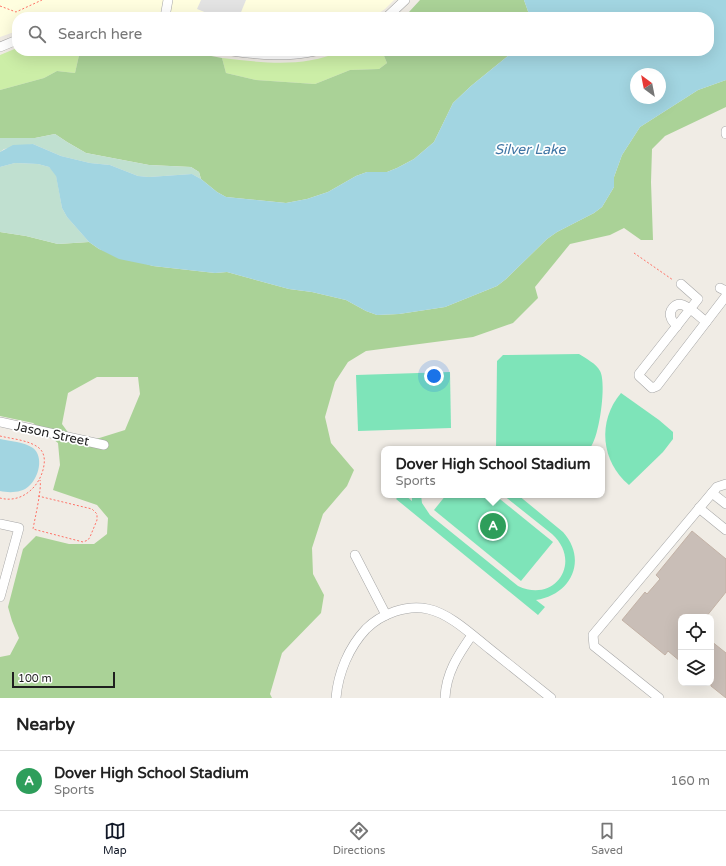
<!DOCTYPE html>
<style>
:root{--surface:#fff;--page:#f2f2f2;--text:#222;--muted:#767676;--line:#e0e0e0;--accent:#111827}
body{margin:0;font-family:"Varela Round",sans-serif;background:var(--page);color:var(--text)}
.controls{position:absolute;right:12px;bottom:12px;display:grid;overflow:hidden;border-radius:8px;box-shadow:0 4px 16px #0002}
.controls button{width:36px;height:36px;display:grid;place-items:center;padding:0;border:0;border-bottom:1px solid var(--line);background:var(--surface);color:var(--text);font:20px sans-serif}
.compass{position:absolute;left:630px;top:68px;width:36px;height:36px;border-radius:50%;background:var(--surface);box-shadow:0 4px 16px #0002;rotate:328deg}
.scale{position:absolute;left:12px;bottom:10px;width:103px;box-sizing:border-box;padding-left:4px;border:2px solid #1f1f1f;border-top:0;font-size:11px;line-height:14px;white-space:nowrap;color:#1f1f1f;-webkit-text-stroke:3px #fff;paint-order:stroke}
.you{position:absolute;left:434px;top:376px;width:14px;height:14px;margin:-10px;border:3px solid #fff;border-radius:50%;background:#1a73e8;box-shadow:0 0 0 6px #1a73e833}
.badge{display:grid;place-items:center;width:26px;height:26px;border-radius:50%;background:var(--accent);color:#fff;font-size:13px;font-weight:700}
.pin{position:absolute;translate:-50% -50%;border:2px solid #fff;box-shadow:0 1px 4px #0006}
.popup{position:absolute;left:381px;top:446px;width:224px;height:52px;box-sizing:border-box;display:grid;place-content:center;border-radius:8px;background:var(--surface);filter:drop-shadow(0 1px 3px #0005);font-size:13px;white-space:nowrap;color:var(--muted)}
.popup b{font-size:15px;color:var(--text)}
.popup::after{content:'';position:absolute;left:50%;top:100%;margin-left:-8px;border:8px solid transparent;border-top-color:var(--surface)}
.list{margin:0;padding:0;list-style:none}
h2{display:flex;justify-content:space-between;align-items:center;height:52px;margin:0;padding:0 16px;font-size:17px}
h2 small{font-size:13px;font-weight:400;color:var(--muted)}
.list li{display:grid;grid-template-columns:26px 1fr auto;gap:12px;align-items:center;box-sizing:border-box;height:60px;padding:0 16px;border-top:1px solid var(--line)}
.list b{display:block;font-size:15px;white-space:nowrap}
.list p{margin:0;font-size:13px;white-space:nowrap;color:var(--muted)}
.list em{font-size:13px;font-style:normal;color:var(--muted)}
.icon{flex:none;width:22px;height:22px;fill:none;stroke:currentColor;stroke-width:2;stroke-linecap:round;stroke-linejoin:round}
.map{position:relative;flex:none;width:726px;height:698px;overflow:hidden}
.search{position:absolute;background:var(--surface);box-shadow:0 4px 16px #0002;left:12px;right:12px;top:12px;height:44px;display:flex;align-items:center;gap:10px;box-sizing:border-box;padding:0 14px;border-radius:16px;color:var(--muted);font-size:15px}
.sheet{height:112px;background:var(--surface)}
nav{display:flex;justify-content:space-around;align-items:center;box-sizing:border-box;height:56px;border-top:1px solid var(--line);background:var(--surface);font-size:11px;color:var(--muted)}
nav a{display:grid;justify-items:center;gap:2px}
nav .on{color:var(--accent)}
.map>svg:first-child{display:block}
.education{fill:#fffedf}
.grass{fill:#cceea7}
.forest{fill:#aad297;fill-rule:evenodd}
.wetland{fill:#c0e0d0}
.pitch{fill:#7ee4b9}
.parking{fill:#e3e3e3}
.water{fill:#a2d5e1;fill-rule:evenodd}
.building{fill:#c9beb7;stroke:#c3b2a6}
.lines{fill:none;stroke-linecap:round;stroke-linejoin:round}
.minor-casing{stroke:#a6a6a6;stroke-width:10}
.path{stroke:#ff7267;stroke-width:1;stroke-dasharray:2 2;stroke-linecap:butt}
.minor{stroke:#fff;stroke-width:9}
.labels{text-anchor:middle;stroke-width:3.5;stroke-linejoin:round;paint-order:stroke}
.street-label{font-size:13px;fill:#1f1f1f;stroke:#fff}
.water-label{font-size:14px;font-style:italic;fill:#4076a5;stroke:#fff}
</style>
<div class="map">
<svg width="726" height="698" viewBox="0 0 726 698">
<rect width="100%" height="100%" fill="#f0ece5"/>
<path class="education" d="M0 0H394L385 9 373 17H17V31L0 37Z"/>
<g class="grass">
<path d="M17 48V51H80L75 73 57 71 44 78 0 90V55Z"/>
<path d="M343 51H382L387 63 379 69 350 70 315 84 256 80 226 73 222 58C268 63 299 68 343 51Z"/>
</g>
<g class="forest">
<path d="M420 0H524L530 17H403L409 12Z"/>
<path d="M80 51H184L222 58 226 73 256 80 315 84 350 70 379 69 387 63 382 51H514L471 86 453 103 434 142 414 159 397 168 387 172H367L356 176 328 192 307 199 286 203 226 197 217 192 201 179 199 172 191 167 149 165 86 153 67 142 55 134 35 138H0V90L44 78 57 71 75 73Z"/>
<path d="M726 80V107L665 136 652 149 651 182 653 240H641L624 228 610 235 570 244 535 287 538 298 513 323 473 337 366 351 348 362 335 382 325 417 331 443 354 470 347 486 323 514 312 548 313 574 324 595 321 613 282 653 270 694 272 698H0V657L10 655 19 638 12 621 8 607 23 549 36 536 69 544H94L107 534 108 518 97 505 53 490 60 465 58 443 33 423 0 416V232L26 236 58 244 89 242 99 249 153 266 215 273 227 272 289 289 312 292 346 300 366 311 377 315 399 314 445 307 497 286 506 279 547 239 557 232 594 213 602 207 614 187V177L622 155 640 127 698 90ZM97 377H138L140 394 125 430 77 445 62 424 68 393Z"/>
</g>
<g class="wetland">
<path d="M55 134 67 142 86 153 149 165 191 167 199 172 201 179 192 174 149 177 138 176 110 165 90 163 61 156 33 144 4 149 0 152V138H35Z"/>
<path d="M15 163 38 164 49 167 56 175 62 208 67 217 89 242 58 244 26 236 0 232V167Z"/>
</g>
<g class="pitch">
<path d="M579 354C585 358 597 364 600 371 607 383 599 441 589 449H496L497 361 503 355Z"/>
<path d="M450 372 451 428 358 431 356 375Z"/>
<path d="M621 393 659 420 673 432V439L663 452 629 485C601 462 597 421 621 393Z"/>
<path d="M400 495H405L412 501V495H421L422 503 430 515 518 586C555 604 583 562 552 534L503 495H518L563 532C588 560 571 595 536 600L545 607 538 615 396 499Z"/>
<path d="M446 495H495L553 542 521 581 434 510Z"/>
</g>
<path class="parking" d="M201 0H246L239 17H217L197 9Z"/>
<g class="water">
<path d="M524 0H726V80L698 90 640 127 622 155 614 177V187L602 207 594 213 557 232 547 239 506 279 497 286 445 307 399 314 377 315 366 311 346 300 312 292 289 289 227 272 215 273 153 266 119 259 99 249 89 242 67 217 62 208 56 176 49 167 38 164 15 163 0 167V152L13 145 33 144 61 156 90 163 110 165 138 176 149 177 192 174 201 179 217 192 226 197 286 203 307 199 328 192 356 176 367 172H387L397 168 414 159 434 142 453 103 471 86 514 51H709V17H530ZM636 74H660V98H636Z"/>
<path d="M0 439C10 441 24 442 33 448 44 457 39 477 29 486 22 493 9 493 0 491Z"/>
</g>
<g class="building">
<path d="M692 531 726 559V592L706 617H681V662L668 651 665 655 622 620 645 592 647 594 660 579 656 575Z"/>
<path d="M711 641 726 653V698L711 686Z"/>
</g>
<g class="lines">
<g class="minor-casing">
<g id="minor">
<path d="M165 17 168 0"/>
<path d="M387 17 405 0"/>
<path d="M0 47 17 40"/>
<path d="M232 51C260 55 287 57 315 51"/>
<path d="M726 131V134"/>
<path d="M681 284 698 299 639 374V376L652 388 657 386 726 296"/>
<path d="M720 288 726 291"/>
<path d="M677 326C675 324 672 321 671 318 668 311 675 302 683 305 691 308 699 316 706 322"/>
<path d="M0 422 104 445"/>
<path d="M712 493 726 504"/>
<path d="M699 508 726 530"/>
<path d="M0 524 19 528 0 597"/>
<path d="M355 555 386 615"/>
<path d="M336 698C338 673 349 647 366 629 381 614 407 604 428 609 451 614 473 636 491 650 511 666 531 682 551 698"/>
<path d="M445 698C446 673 458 655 472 635"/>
<path d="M659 698 594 646 593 635 717 487 726 484"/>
</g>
</g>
<g class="path">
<path d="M0 6 16 12 42 0"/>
<path d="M634 253 673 280"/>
<path d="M0 436C12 439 29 440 39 448 44 452 45 459 44 465 41 486 22 504 0 498"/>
<path d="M38 496 92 509 97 514V520L90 537 88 540 83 542 33 529C35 518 42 488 40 480"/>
</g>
<use href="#minor" class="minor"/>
</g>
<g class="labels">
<g class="street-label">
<text transform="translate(52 433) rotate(12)" y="5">Jason Street</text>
</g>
<g class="water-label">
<text x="530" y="154">Silver Lake</text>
</g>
</g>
</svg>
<div class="controls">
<button><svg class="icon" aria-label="locate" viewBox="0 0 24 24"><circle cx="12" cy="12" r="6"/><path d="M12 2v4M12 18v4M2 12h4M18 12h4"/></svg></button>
<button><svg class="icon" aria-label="layers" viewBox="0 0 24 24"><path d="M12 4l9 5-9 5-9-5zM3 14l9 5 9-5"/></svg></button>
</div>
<svg class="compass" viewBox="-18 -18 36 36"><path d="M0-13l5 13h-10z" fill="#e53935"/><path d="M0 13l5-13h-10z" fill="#767676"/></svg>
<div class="scale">100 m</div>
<div class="you"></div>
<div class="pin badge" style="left:493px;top:526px;background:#2e9e5b">A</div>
<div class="popup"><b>Dover High School Stadium</b>Sports</div>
<div class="search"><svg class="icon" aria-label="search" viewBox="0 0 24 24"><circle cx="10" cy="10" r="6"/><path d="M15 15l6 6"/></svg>Search here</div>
</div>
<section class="sheet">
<h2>Nearby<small></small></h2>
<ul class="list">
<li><span class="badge" style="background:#2e9e5b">A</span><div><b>Dover High School Stadium</b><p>Sports</p></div><em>160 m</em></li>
</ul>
</section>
<nav>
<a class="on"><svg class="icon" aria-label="map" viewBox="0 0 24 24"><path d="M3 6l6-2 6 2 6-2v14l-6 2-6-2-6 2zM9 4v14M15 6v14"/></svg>Map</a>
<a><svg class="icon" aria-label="directions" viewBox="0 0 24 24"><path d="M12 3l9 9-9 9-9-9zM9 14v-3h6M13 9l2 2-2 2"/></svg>Directions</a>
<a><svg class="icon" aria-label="saved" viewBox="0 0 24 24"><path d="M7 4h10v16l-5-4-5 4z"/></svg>Saved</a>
</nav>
